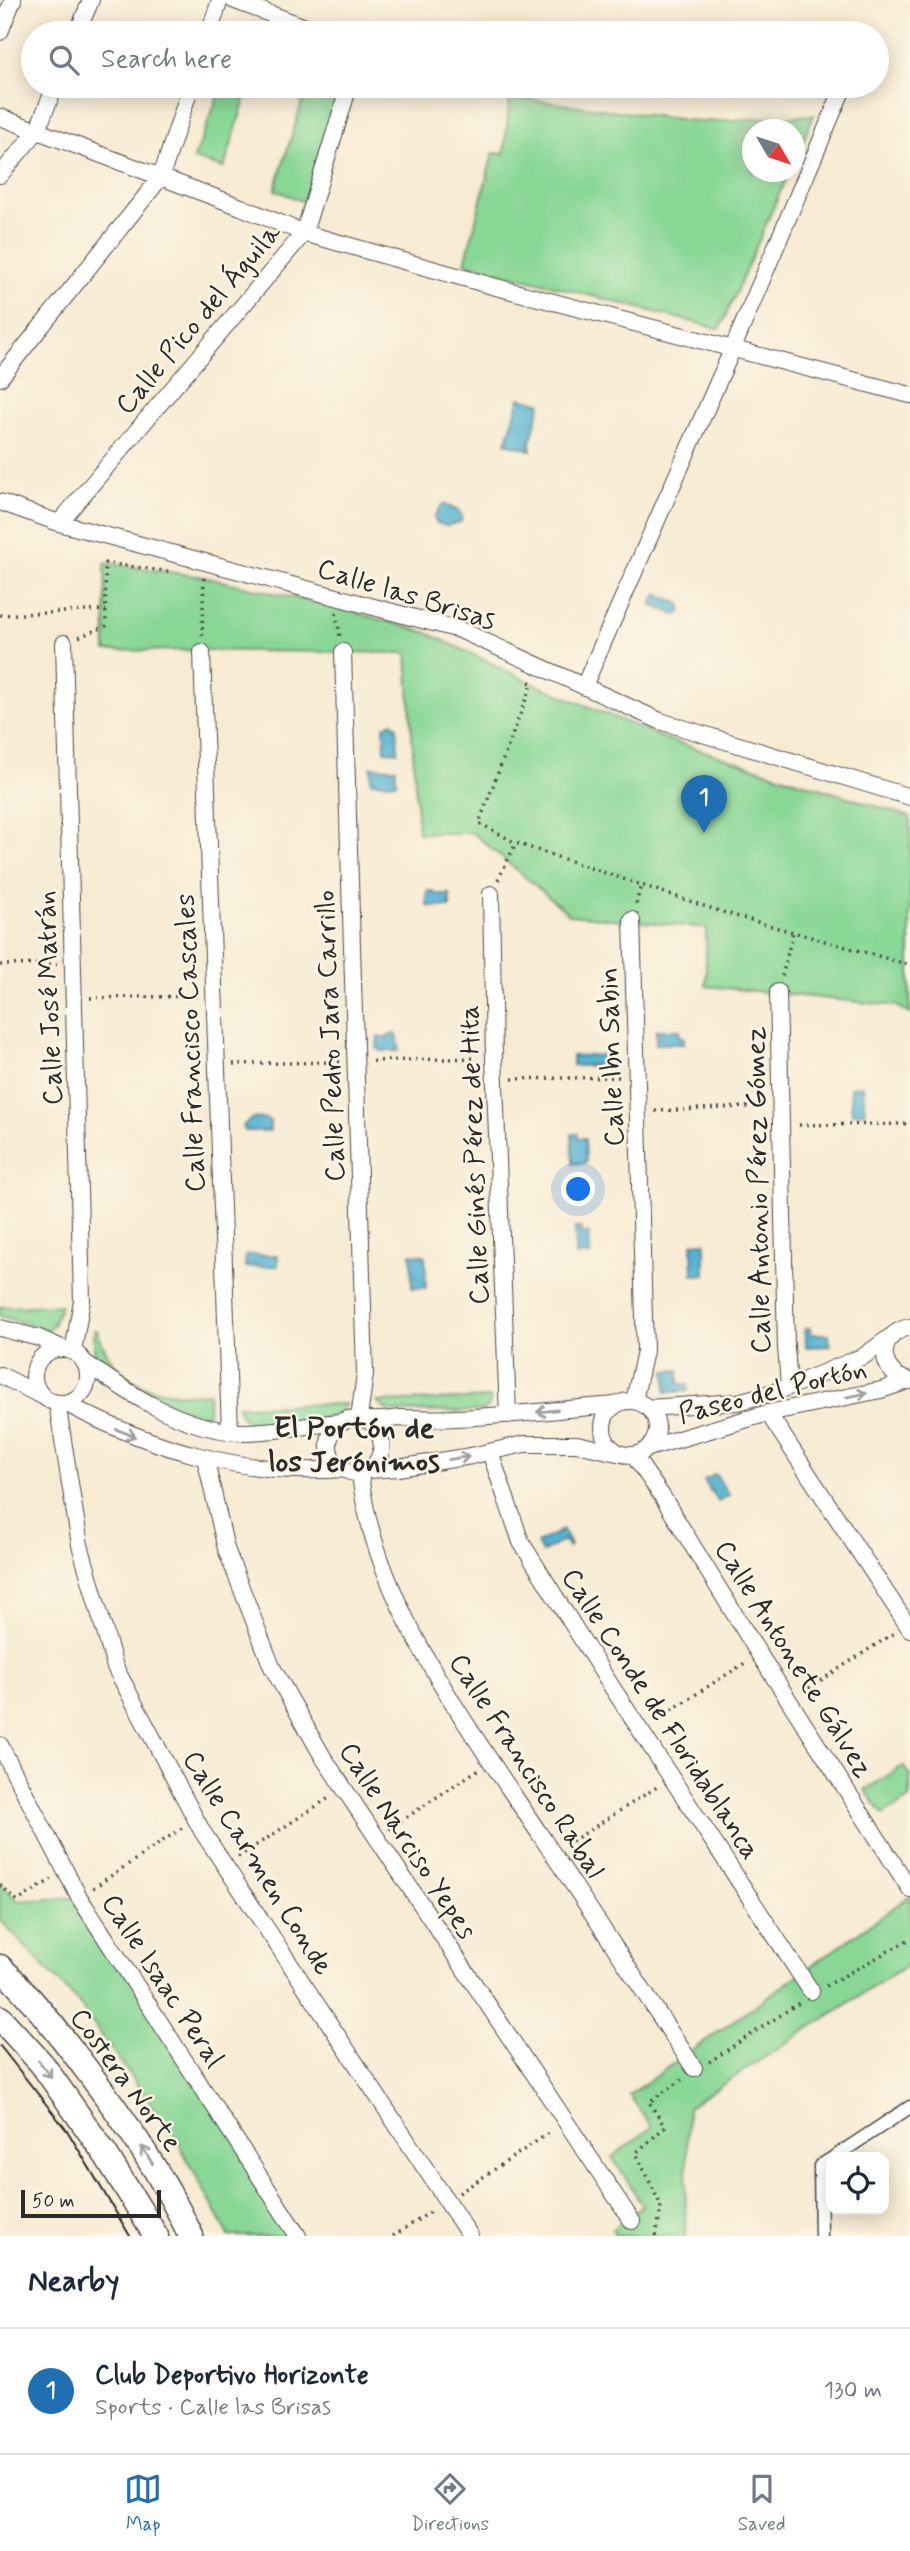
<!DOCTYPE html>
<meta charset="utf-8">
<style>
:root{--surface:#fff;--page:#f2f2f3;--text:#1f2937;--muted:#747a83;--line:#e0e1e3;--accent:#1f6fb2}
body{margin:0;font-family:Mynerve,sans-serif;background:var(--page);color:var(--text)}
.controls{position:absolute;right:21px;bottom:21px;display:grid;overflow:hidden;border-radius:14px;box-shadow:0 4px 18px #0003}
.controls button{width:63px;height:63px;display:grid;place-items:center;padding:0;border:0;border-bottom:2px solid var(--line);background:var(--surface);color:var(--text);font:35px sans-serif}
.compass{position:absolute;left:742px;top:119px;width:63px;height:63px;border-radius:50%;background:var(--surface);box-shadow:0 4px 18px #0003;rotate:129deg}
.scale{position:absolute;left:21px;bottom:18px;width:140px;box-sizing:border-box;padding-left:7px;border:4px solid #2b2b2b;border-top:0;font-size:19px;line-height:24px;white-space:nowrap;color:#2b2b2b;-webkit-text-stroke:5px #fcf5e5;paint-order:stroke}
.you{position:absolute;left:579px;top:1190px;width:24px;height:24px;margin:-18px;border:5px solid #fff;border-radius:50%;background:#1a73e8;box-shadow:0 0 0 10px #1a73e833}
.badge{display:grid;place-items:center;width:46px;height:46px;border-radius:50%;background:var(--accent);color:#fff;font-size:23px;font-weight:700}
.pin{position:absolute;translate:-50% -58px;filter:drop-shadow(0 2px 4px #0008)}
.pin::after{content:'';position:absolute;top:37px;width:24px;height:21px;background:inherit;clip-path:polygon(0 0,100% 0,50% 100%)}
.list{margin:0;padding:0;list-style:none}
h2{display:flex;justify-content:space-between;align-items:center;height:91px;margin:0;padding:0 28px;font-size:30px}
h2 small{font-size:23px;font-weight:400;color:var(--muted)}
.list li{display:grid;grid-template-columns:46px 1fr auto;gap:21px;align-items:center;box-sizing:border-box;height:126px;padding:0 28px;border-top:2px solid var(--line)}
.list b{display:block;font-size:26px;white-space:nowrap}
.list p{margin:0;font-size:23px;white-space:nowrap;color:var(--muted)}
.list em{font-size:23px;font-style:normal;color:var(--muted)}
.icon{flex:none;width:38px;height:38px;fill:none;stroke:currentColor;stroke-width:2;stroke-linecap:round;stroke-linejoin:round}
.map{position:relative;flex:none;width:910px;height:2236px;overflow:hidden}
.search{position:absolute;background:var(--surface);box-shadow:0 4px 18px #0003;left:21px;right:21px;top:21px;height:77px;display:flex;align-items:center;gap:18px;box-sizing:border-box;padding:0 24px;border-radius:38px;color:var(--muted);font-size:26px}
.sheet{height:217px;background:var(--surface)}
nav{display:flex;justify-content:space-around;align-items:center;box-sizing:border-box;height:98px;border-top:2px solid var(--line);background:var(--surface);font-size:19px;color:var(--muted)}
nav a{display:grid;justify-items:center;gap:4px}
nav .on{color:var(--accent)}
.map>svg:first-child{display:block}
.green{fill:#88d795;stroke:#5a8160;stroke-width:2}
.water{fill:#53b2d2;stroke:#3f6e7e;stroke-width:2}
.lines{fill:none;stroke-linecap:round;stroke-linejoin:round}
.pedestrian-casing{stroke:#4a4844;stroke-width:15}
.minor-casing{stroke:#4a4844;stroke-width:18}
.primary-casing{stroke:#4a4844;stroke-width:27}
.path{stroke:#4a4844;stroke-width:3.5;stroke-dasharray:2 5;stroke-linecap:butt}
.pedestrian{stroke:#fff;stroke-width:12}
.minor{stroke:#fff;stroke-width:16}
.primary{stroke:#fff;stroke-width:24}
.tram{stroke:#2b2b2b;stroke-width:2}
.oneway{stroke:#a0a0a0}
.labels{text-anchor:middle;stroke-width:5;stroke-linejoin:round;paint-order:stroke}
.street-label{font-size:28px;fill:#2b2b2b;stroke:#fcf5e5}
.neighbourhood-label{font-size:30px;font-weight:bold;fill:#2b2b2b;stroke:#fcf5e5}
</style>
<div class="map">
<svg width="910" height="2236" viewBox="0 0 910 2236">
<rect width="100%" height="100%" fill="#fcf5e5"/>
<filter id="ink" filterUnits="userSpaceOnUse"><feTurbulence type="fractalNoise" baseFrequency=".0143" numOctaves="2"/><feDisplacementMap in="SourceGraphic" scale="14" xChannelSelector="R" yChannelSelector="G"/><feConvolveMatrix kernelMatrix="1 2 1 2 8 2 1 2 1" color-interpolation-filters="sRGB"/></filter>
<filter id="wash" filterUnits="userSpaceOnUse"><feTurbulence type="fractalNoise" baseFrequency=".00686" numOctaves="4" result="noise"/><feDisplacementMap in="SourceGraphic" scale="28" xChannelSelector="R" yChannelSelector="G"/><feGaussianBlur stdDeviation="1.57" result="paint"/><feColorMatrix in="noise" values="0 0 0 0 0 0 0 0 0 0 0 0 0 0 0 0 0 1.4 0 .05"/><feComposite in="paint" operator="in"/></filter>
<g filter="url(#wash)">
<rect width="100%" height="100%" fill="#f7ebd3"/>
<g class="green">
<path d="M222 86H249L224 168 194 159Z"/>
<path d="M307 86H340L304 202 275 190Z"/>
<path d="M510 97 701 122 814 115 795 159 794 130H752V172H789L720 329 465 263 493 153 504 154Z"/>
<path d="M105 563 204 577 335 607 428 633 532 683 666 739 910 817V1014L897 1006 706 986V928L570 915 473 833H418L407 653 189 650 106 651Z"/>
<path d="M61 1305 53 1325 48 1330 0 1316V1307Z"/>
<path d="M94 1330H97C115 1386 156 1397 209 1393L208 1413 200 1416 134 1388 96 1361 94 1356Z"/>
<path d="M490 1398V1404L484 1411 396 1412 383 1408 377 1402Z"/>
<path d="M346 1404 339 1413 332 1417C313 1419 263 1429 246 1421 241 1418 239 1412 238 1406Z"/>
<path d="M903 1766 910 1776V1798L883 1815 865 1790Z"/>
<path d="M0 1883 18 1901 79 1897 299 2236H229L179 2144 77 2001 0 1920Z"/>
<path d="M910 1896V1963L688 2107 685 2236H616L612 2229 643 2206 612 2157 652 2127 629 2095Z"/>
</g>
<g class="water">
<path d="M520 398 541 403 530 444 531 450 506 443Z"/>
<path d="M443 504 459 511 462 516 461 522 446 526 437 523 434 517Z"/>
<path d="M657 594 680 604 682 611 676 615 651 605Z"/>
<path d="M392 722 397 727 398 752 385 751 384 727Z"/>
<path d="M371 767 396 768V783L371 782Z"/>
<path d="M427 891H434V894H450V907L427 906Z"/>
<path d="M656 1030H680V1037H684V1044H656Z"/>
<path d="M395 1034 398 1037 399 1051H381L377 1048 378 1037H387Z"/>
<path d="M603 1055V1065L572 1066V1056Z"/>
<path d="M863 1086 865 1112 852 1113 850 1087Z"/>
<path d="M252 1118 267 1119 270 1122V1131H245L243 1126Z"/>
<path d="M572 1134H578V1138H585L586 1163 573 1164Z"/>
<path d="M575 1228H581L582 1233H589L590 1255 576 1256Z"/>
<path d="M705 1242V1275H693L692 1243Z"/>
<path d="M411 1254 425 1255 426 1288H412Z"/>
<path d="M246 1255H278V1266L245 1267Z"/>
<path d="M805 1328H810L811 1334H829L830 1346 806 1347Z"/>
<path d="M679 1370V1384H688V1391L666 1392V1371Z"/>
<path d="M715 1474 729 1495 718 1502 704 1481Z"/>
<path d="M563 1530 570 1545 568 1547 564 1540 542 1553 537 1543Z"/>
</g>
</g>
<g filter="url(#ink)">
<g class="lines">
<g class="pedestrian-casing">
<g id="pedestrian">
<path d="M834 2157 910 2107"/>
<path d="M821 2236 820 2166 831 2159"/>
</g>
</g>
<g class="minor-casing">
<g id="minor">
<path d="M233 0 321 33"/>
<path d="M0 32 13 0"/>
<path d="M77 33 91 0"/>
<path d="M209 33 220 0"/>
<path d="M0 117 241 207 304 233 496 287 910 395"/>
<path d="M0 175 37 131 55 86"/>
<path d="M0 378 161 177 191 86"/>
<path d="M0 502 59 523 460 630 660 721 910 797"/>
<path d="M59 523 304 233 349 86"/>
<path d="M64 643 82 1300 73 1352"/>
<path d="M202 652 230 1431"/>
<path d="M343 652 365 1374 359 1418"/>
<path d="M584 686 733 348 844 86"/>
<path d="M491 894 494 1058 508 1415"/>
<path d="M632 920 645 1351 634 1401"/>
<path d="M778 992 786 1347 789 1386"/>
<path d="M910 1327C876 1333 877 1374 910 1381"/>
<path d="M0 1328 39 1338 64 1349"/>
<circle cx="61" cy="1376" r="27"/>
<path d="M84 1362C127 1392 174 1424 228 1431 257 1435 309 1425 340 1422"/>
<path d="M0 1375 40 1395"/>
<circle cx="630" cy="1428" r="27"/>
<path d="M57 1403 80 1545 115 1667 202 1831 470 2236"/>
<path d="M65 1403C149 1448 246 1477 343 1469"/>
<path d="M648 1408 738 1402 781 1390 864 1356 890 1337"/>
<path d="M768 1413 910 1629"/>
<path d="M368 1420C398 1443 373 1486 343 1469 322 1458 325 1425 348 1419 356 1417 361 1420 369 1420 379 1421 390 1419 401 1418 419 1418 437 1419 455 1418 508 1416 562 1409 615 1405"/>
<path d="M648 1448 768 1413 881 1390 908 1381"/>
<path d="M490 1452 521 1542 606 1678 811 1991"/>
<path d="M634 1456 662 1496 759 1654 910 1889"/>
<path d="M205 1457 226 1549 272 1667 323 1757 632 2221"/>
<path d="M368 1470 398 1468 471 1456 524 1444H577L617 1453"/>
<path d="M360 1472C372 1599 470 1729 539 1833 591 1911 643 1990 694 2068"/>
<path d="M0 1745 79 1897 298 2236"/>
</g>
</g>
<g class="primary-casing">
<g id="primary">
<path d="M0 1967C31 1997 57 2030 83 2065 124 2119 162 2174 191 2236"/>
<path d="M0 2018 42 2064 106 2155 156 2236"/>
</g>
</g>
<g class="path">
<path d="M362 33 363 26 444 33"/>
<path d="M336 613 340 636"/>
<path d="M0 615 106 610"/>
<path d="M202 636 204 578"/>
<path d="M79 637 106 626 105 563 172 572"/>
<path d="M529 682 532 683 479 823 516 843 722 912 910 965"/>
<path d="M498 880 516 843"/>
<path d="M636 904 641 885"/>
<path d="M0 965 57 964"/>
<path d="M782 976 793 932"/>
<path d="M90 998 198 996"/>
<path d="M373 1061 477 1058"/>
<path d="M233 1064 341 1062"/>
<path d="M512 1079 620 1077"/>
<path d="M655 1111 766 1106"/>
<path d="M799 1125 910 1124"/>
<path d="M803 1692 894 1633"/>
<path d="M654 1721 745 1663"/>
<path d="M389 1829 479 1769"/>
<path d="M566 1845 657 1787"/>
<path d="M238 1857 332 1796"/>
<path d="M0 1885 18 1901 52 1879"/>
<path d="M93 1888 182 1828"/>
<path d="M826 1986 910 1939"/>
<path d="M709 2062 799 2003"/>
<path d="M459 2193 552 2131"/>
<path d="M393 2236 432 2211"/>
<path d="M656 2236 661 2206 636 2153 665 2127 649 2102 682 2080"/>
</g>
<use href="#pedestrian" class="pedestrian"/>
<use href="#minor" class="minor"/>
<use href="#primary" class="primary"/>
<path class="tram" d="M0 2046 68 2132 130 2236"/>
</g>
<defs><path id="oneway-shaft" d="M-6 0H5M1.5-3L5.5 0L1.5 3" fill="none" stroke-width="1.6" stroke-linecap="round" stroke-linejoin="round" transform="scale(1.75)"/></defs>
<g class="oneway">
<use href="#oneway-shaft" transform="translate(857 1395) rotate(-11)"/>
<use href="#oneway-shaft" transform="translate(547 1411) rotate(174)"/>
<use href="#oneway-shaft" transform="translate(126 1433) rotate(20)"/>
<use href="#oneway-shaft" transform="translate(459 1458) rotate(-9)"/>
<use href="#oneway-shaft" transform="translate(45 2069) rotate(53)"/>
<use href="#oneway-shaft" transform="translate(147 2155) rotate(-122)"/>
</g>
</g>
<g class="labels">
<g class="street-label">
<text transform="translate(197 318) rotate(-50)" y="10">Calle Pico del Águila</text>
<text transform="translate(407 593) rotate(17)" y="10">Calle las Brisas</text>
<text transform="translate(48 998) rotate(-92)" y="10">Calle José Matrán</text>
<text transform="translate(329 1036) rotate(-92)" y="10">Calle Pedro Jara Carrillo</text>
<text transform="translate(189 1043) rotate(-92)" y="10">Calle Francisco Cascales</text>
<text transform="translate(610 1057) rotate(-92)" y="10">Calle Ibn Sabin</text>
<text transform="translate(473 1155) rotate(-92)" y="10">Calle Ginés Pérez de Hita</text>
<text transform="translate(757 1190) rotate(-91)" y="10">Calle Antonio Pérez Gómez</text>
<text transform="translate(772 1390) rotate(-14)" y="10">Paseo del Portón</text>
<text transform="translate(795 1658) rotate(58)" y="10">Calle Antonete Gálvez</text>
<text transform="translate(662 1713) rotate(57)" y="10">Calle Conde de Floridablanca</text>
<text transform="translate(528 1765) rotate(57)" y="10">Calle Francisco Rabal</text>
<text transform="translate(409 1840) rotate(57)" y="10">Calle Narciso Yepes</text>
<text transform="translate(259 1862) rotate(58)" y="10">Calle Carmen Conde</text>
<text transform="translate(164 1980) rotate(57)" y="10">Calle Isaac Peral</text>
<text transform="translate(127 2079) rotate(54)" y="10">Costera Norte</text>
</g>
<g class="neighbourhood-label">
<text x="354" y="1437">El Portón de<tspan x="354" dy="34">los Jerónimos</tspan></text>
</g>
</g>
</svg>
<div class="controls">
<button><svg class="icon" aria-label="locate" viewBox="0 0 24 24"><circle cx="12" cy="12" r="6"/><path d="M12 2v4M12 18v4M2 12h4M18 12h4"/></svg></button>
</div>
<svg class="compass" viewBox="-18 -18 36 36"><path d="M0-13l5 13h-10z" fill="#e53935"/><path d="M0 13l5-13h-10z" fill="#747a83"/></svg>
<div class="scale">50 m</div>
<div class="you"></div>
<div class="pin badge" style="left:704px;top:833px">1</div>
<div class="search"><svg class="icon" aria-label="search" viewBox="0 0 24 24"><circle cx="10" cy="10" r="6"/><path d="M15 15l6 6"/></svg>Search here</div>
</div>
<section class="sheet">
<h2>Nearby<small></small></h2>
<ul class="list">
<li><span class="badge">1</span><div><b>Club Deportivo Horizonte</b><p>Sports · Calle las Brisas</p></div><em>130 m</em></li>
</ul>
</section>
<nav>
<a class="on"><svg class="icon" aria-label="map" viewBox="0 0 24 24"><path d="M3 6l6-2 6 2 6-2v14l-6 2-6-2-6 2zM9 4v14M15 6v14"/></svg>Map</a>
<a><svg class="icon" aria-label="directions" viewBox="0 0 24 24"><path d="M12 3l9 9-9 9-9-9zM9 14v-3h6M13 9l2 2-2 2"/></svg>Directions</a>
<a><svg class="icon" aria-label="saved" viewBox="0 0 24 24"><path d="M7 4h10v16l-5-4-5 4z"/></svg>Saved</a>
</nav>
